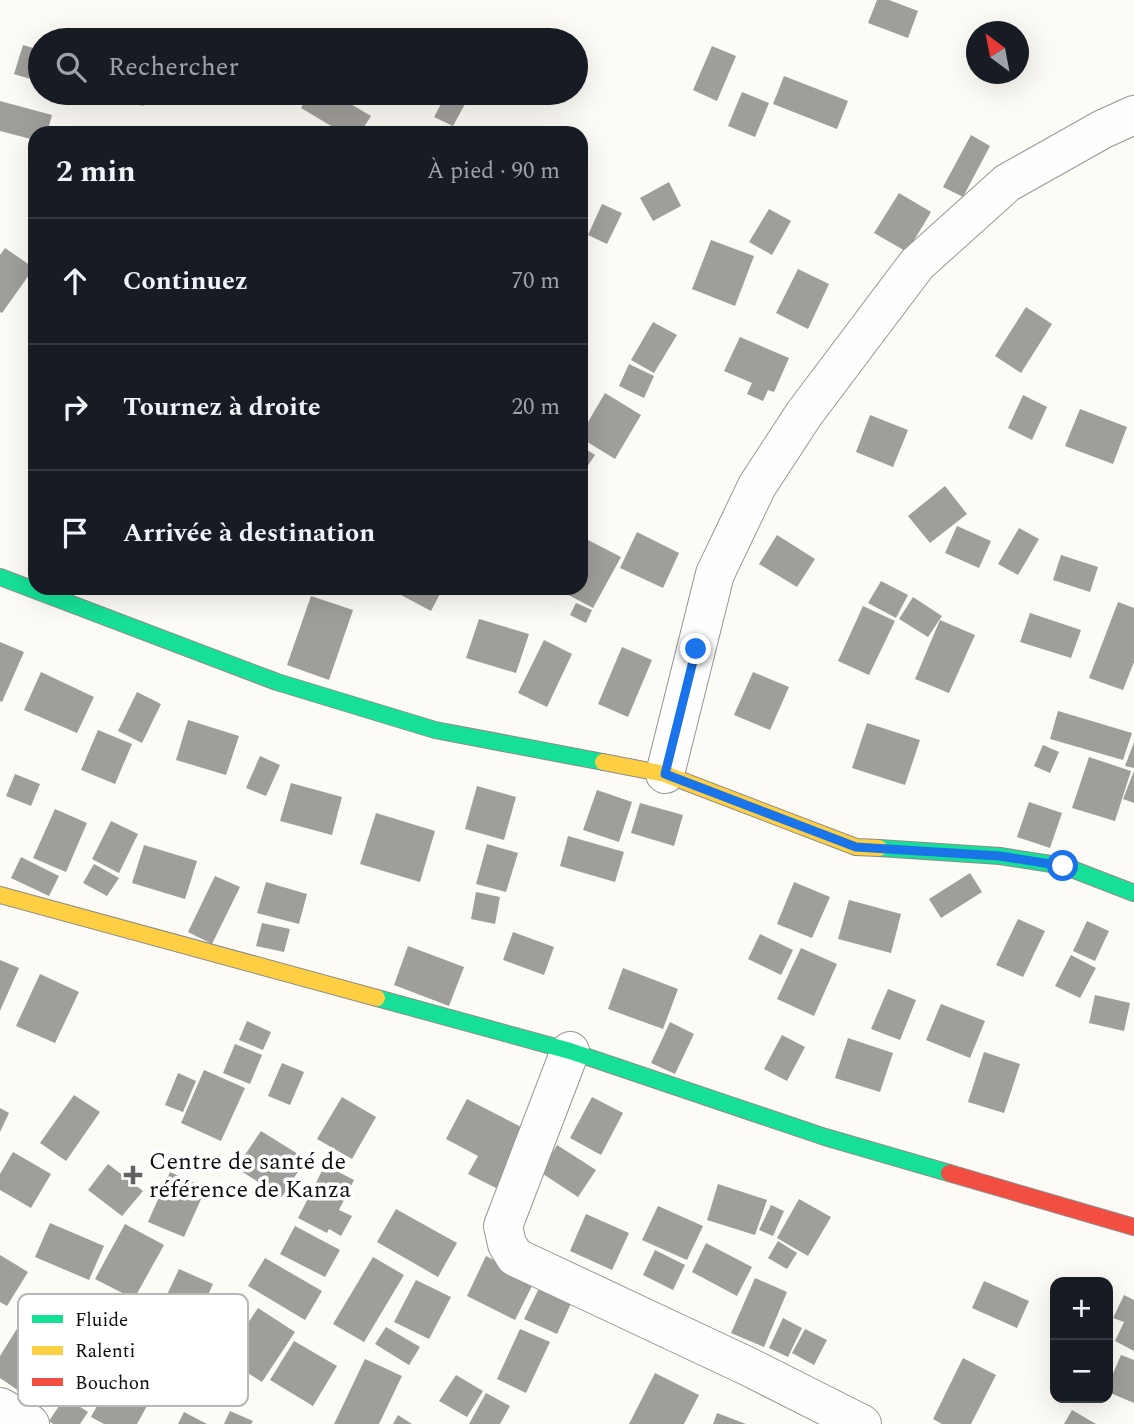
<!DOCTYPE html>
<html lang="fr">
<meta charset="utf-8">
<style>
:root{--surface:#171b24;--page:#242831;--text:#f1f3f6;--muted:#9ea1a6;--line:#363941}
body{margin:0;font-family:Spectral,serif;background:var(--page);color:var(--text)}
.controls{position:absolute;right:21px;bottom:21px;display:grid;overflow:hidden;border-radius:14px;box-shadow:0 7px 28px #0002}
.controls button{width:63px;height:63px;display:grid;place-items:center;padding:0;border:0;border-bottom:2px solid var(--line);background:var(--surface);color:var(--text);font:35px sans-serif}
.compass{position:absolute;left:966px;top:21px;width:63px;height:63px;border-radius:50%;background:var(--surface);box-shadow:0 7px 28px #0002;rotate:328deg}
.stop{position:absolute;width:21px;height:21px;margin:-16px;border:5px solid #1a73e8;border-radius:50%;background:#fff}
.stop.end{background:#1a73e8;border-color:#fff;box-shadow:0 2px 7px #0008}
.list{margin:0;padding:0;list-style:none}
h2{display:flex;justify-content:space-between;align-items:center;height:91px;margin:0;padding:0 28px;font-size:30px}
h2 small{font-size:23px;font-weight:400;color:var(--muted)}
.list li{display:grid;grid-template-columns:46px 1fr auto;gap:21px;align-items:center;box-sizing:border-box;height:126px;padding:0 28px;border-top:2px solid var(--line)}
.list b{display:block;font-size:26px;white-space:nowrap}
.list em{font-size:23px;font-style:normal;color:var(--muted)}
.icon{flex:none;width:38px;height:38px;fill:none;stroke:currentColor;stroke-width:2;stroke-linecap:round;stroke-linejoin:round}
.map{position:relative;flex:none;width:1134px;height:1424px;overflow:hidden}
.search{position:absolute;background:var(--surface);box-shadow:0 7px 28px #0002;left:28px;top:28px;width:560px;height:77px;display:flex;align-items:center;gap:18px;box-sizing:border-box;padding:0 24px;border-radius:38px;color:var(--muted);font-size:26px}
.panel{position:absolute;background:var(--surface);box-shadow:0 7px 28px #0002;left:28px;top:126px;width:560px;height:469px;border-radius:21px}
.map>svg:first-child{display:block}
.building{fill:#a09e9a}
.lines{fill:none;stroke-linecap:round;stroke-linejoin:round}
.street-casing{stroke:#969693;stroke-width:40}
.fast-casing{stroke:#8d8c8a;stroke-width:18}
.slow-casing{stroke:#8d8c8a;stroke-width:18}
.jam-casing{stroke:#8d8c8a;stroke-width:18}
.street{stroke:#fffefe;stroke-width:38}
.fast{stroke:#16e098;stroke-width:16}
.slow{stroke:#ffcf43;stroke-width:16}
.jam{stroke:#f24e42;stroke-width:16}
.route{stroke:#1a73e8;stroke-width:9}
.poi-dot{fill:#636260;stroke:#fff;stroke-width:2.5}
.labels{text-anchor:middle;stroke-width:7;stroke-linejoin:round;paint-order:stroke}
.poi-label{font-size:24px;fill:#101010;stroke:#fff;text-anchor:start}
.key{fill:#fff;stroke:#b7b7b7;stroke-width:2}
.key-label{font-size:19px;fill:#101010}
</style>
<div class="map">
<svg width="1134" height="1424" viewBox="0 0 1134 1424">
<rect width="100%" height="100%" fill="#fcfbf5"/>
<g class="building">
<path d="M877 0H889L918 11 908 38 868 23Z"/>
<path d="M127 29 157 40H122Z"/>
<path d="M23 45 40 50V82L14 74Z"/>
<path d="M712 46 736 56 717 101 693 90Z"/>
<path d="M784 76 848 101 837 129 773 104Z"/>
<path d="M742 92 769 103 755 137 728 126Z"/>
<path d="M107 93H148L143 106Z"/>
<path d="M310 93H332L371 116 360 133H343L301 108Z"/>
<path d="M420 93H471L453 126 434 117 441 104Z"/>
<path d="M0 101 52 115 47 133H35V140L0 131Z"/>
<path d="M971 135 990 146 963 197 943 187Z"/>
<path d="M669 182 681 206 653 221 640 198Z"/>
<path d="M899 193 931 212 907 252 874 233Z"/>
<path d="M602 204 622 213 607 244 588 235Z"/>
<path d="M769 209 791 221 772 255 749 242Z"/>
<path d="M711 240 754 256 735 306 692 289Z"/>
<path d="M5 248 34 268 2 313 0 312V255Z"/>
<path d="M798 269 829 284 808 329 776 313Z"/>
<path d="M1026 307 1052 324 1021 373 995 356Z"/>
<path d="M653 322 677 335 654 373 631 360Z"/>
<path d="M740 337 789 358 774 392 768 390 763 401 747 394 752 383 724 371Z"/>
<path d="M629 364 654 376 644 398 619 386Z"/>
<path d="M605 393 641 415 615 459 581 438V434Z"/>
<path d="M1023 395 1047 407 1032 440 1008 428Z"/>
<path d="M1080 409 1127 427 1113 464 1065 446Z"/>
<path d="M870 415 908 430 893 467 856 452Z"/>
<path d="M581 446 595 455 581 476Z"/>
<path d="M945 486 967 514 930 543 908 516Z"/>
<path d="M957 526 991 541 979 568 945 553Z"/>
<path d="M1019 528 1039 539 1018 575 998 564Z"/>
<path d="M637 532 679 553 663 588 620 568Z"/>
<path d="M777 535 815 559 797 587 759 564Z"/>
<path d="M588 540 621 557 593 608 561 591 562 588H581V553Z"/>
<path d="M1061 555 1098 567 1090 592 1053 580Z"/>
<path d="M881 581 908 595 896 618 868 603Z"/>
<path d="M405 588H443L431 611 401 595Z"/>
<path d="M311 596 353 610 329 680 287 665Z"/>
<path d="M913 597 942 616 928 637 899 619Z"/>
<path d="M1118 602 1134 608V662L1123 690 1089 678Z"/>
<path d="M576 603 592 610 586 623 570 615Z"/>
<path d="M863 606 895 621 869 675 838 661Z"/>
<path d="M1030 613 1081 630 1071 658 1020 642Z"/>
<path d="M479 619 529 634 516 673 466 658Z"/>
<path d="M940 620 975 635 949 693 915 679Z"/>
<path d="M544 640 572 654 547 707 518 693Z"/>
<path d="M0 642 24 652 2 702 0 701Z"/>
<path d="M622 647 652 660 628 717 598 704Z"/>
<path d="M41 672 94 697 77 733 24 710Z"/>
<path d="M753 672 789 687 770 730 734 715Z"/>
<path d="M137 692 161 704 142 743 118 731Z"/>
<path d="M1058 711 1132 733 1123 760 1050 739Z"/>
<path d="M188 720 239 736 226 775 176 760Z"/>
<path d="M867 723 920 740 905 785 852 768Z"/>
<path d="M98 730 132 744 115 784 81 770Z"/>
<path d="M1134 742V768L1125 766Z"/>
<path d="M1043 745 1059 752 1050 773 1034 766Z"/>
<path d="M260 756 280 765 266 796 246 788Z"/>
<path d="M1089 757 1131 771 1115 821 1072 808Z"/>
<path d="M1134 771V803L1123 799Z"/>
<path d="M15 774 40 784 31 806 6 796Z"/>
<path d="M291 783 342 797 332 835 280 821Z"/>
<path d="M477 786 516 797 504 840 465 829Z"/>
<path d="M597 790 632 802 619 842 583 830Z"/>
<path d="M1029 802 1062 813 1050 848 1017 837Z"/>
<path d="M640 803 683 815 674 846 631 833Z"/>
<path d="M55 809 87 823 66 872 33 858Z"/>
<path d="M376 813 435 831 420 882 360 864Z"/>
<path d="M111 821 138 834 119 873 92 859Z"/>
<path d="M568 836 624 852 615 882 560 866Z"/>
<path d="M487 844 518 853 506 892 476 884Z"/>
<path d="M144 845 197 861 185 899 132 883Z"/>
<path d="M21 857 59 876 49 896 11 878Z"/>
<path d="M94 864 119 878 107 896 83 883Z"/>
<path d="M970 873 982 892 941 918 929 899Z"/>
<path d="M215 876 240 887 212 944 188 932Z"/>
<path d="M266 882 307 894 299 924 257 913Z"/>
<path d="M794 882 830 897 812 938 777 924Z"/>
<path d="M476 892 500 897 495 924 471 919Z"/>
<path d="M849 900 901 914 891 953 838 939Z"/>
<path d="M1018 919 1045 931 1023 977 996 965Z"/>
<path d="M1087 921 1109 931 1095 961 1073 951Z"/>
<path d="M262 923 290 929 284 952 256 946Z"/>
<path d="M513 932 554 947 544 975 503 960Z"/>
<path d="M760 934 793 950 781 975 748 959Z"/>
<path d="M408 946 464 967 449 1006 394 985Z"/>
<path d="M801 948 837 964 814 1016 777 999Z"/>
<path d="M1071 955 1096 968 1080 998 1055 986Z"/>
<path d="M0 960 19 968 0 1011Z"/>
<path d="M623 968 678 989 663 1029 608 1009Z"/>
<path d="M40 974 79 992 55 1043 16 1026Z"/>
<path d="M888 989 916 1000 900 1040 871 1029Z"/>
<path d="M1095 995 1130 1003 1124 1031 1089 1023Z"/>
<path d="M941 1004 985 1021 970 1058 926 1040Z"/>
<path d="M247 1021 271 1032 263 1050 239 1040Z"/>
<path d="M670 1022 694 1034 675 1074 651 1063Z"/>
<path d="M782 1035 805 1047 787 1081 764 1069Z"/>
<path d="M848 1038 893 1053 880 1092 835 1078Z"/>
<path d="M235 1044 262 1055 250 1084 223 1073Z"/>
<path d="M984 1052 1020 1064 1004 1113 968 1102Z"/>
<path d="M282 1063 304 1072 290 1105 268 1096Z"/>
<path d="M204 1070 245 1088 221 1141 181 1123Z"/>
<path d="M178 1073 196 1081 183 1112 165 1105Z"/>
<path d="M74 1095 100 1112 66 1161 40 1143Z"/>
<path d="M342 1097 376 1117 352 1159 317 1139Z"/>
<path d="M592 1097 623 1113 601 1155 570 1138Z"/>
<path d="M467 1099 527 1130 496 1188 468 1174 478 1156 446 1139Z"/>
<path d="M0 1108 9 1113 0 1132Z"/>
<path d="M261 1131 306 1159 282 1197 236 1168Z"/>
<path d="M557 1145 596 1170 578 1197 540 1172Z"/>
<path d="M13 1152 51 1174 31 1208 0 1190V1174Z"/>
<path d="M108 1164 143 1191 122 1216 88 1190Z"/>
<path d="M325 1165 354 1180 339 1210 352 1216 341 1236 329 1229 327 1233 298 1218Z"/>
<path d="M170 1172 206 1188 184 1237 148 1222Z"/>
<path d="M718 1184 767 1200 755 1235 707 1220Z"/>
<path d="M799 1199 831 1217 808 1256 777 1238Z"/>
<path d="M771 1205 784 1211 773 1236 759 1230Z"/>
<path d="M658 1206 703 1226 687 1260 642 1240Z"/>
<path d="M396 1209 457 1243 438 1277 377 1242Z"/>
<path d="M586 1214 629 1233 612 1270 570 1251Z"/>
<path d="M50 1223 104 1246 89 1280 35 1257Z"/>
<path d="M125 1224 164 1245 134 1299 95 1279Z"/>
<path d="M295 1226 340 1250 325 1277 280 1254Z"/>
<path d="M778 1241 797 1253 787 1269 768 1258Z"/>
<path d="M706 1243 752 1267 737 1296 692 1272Z"/>
<path d="M655 1250 685 1265 673 1290 643 1275Z"/>
<path d="M0 1255 28 1272 7 1306 0 1302Z"/>
<path d="M486 1256 535 1280 515 1320 467 1296Z"/>
<path d="M373 1257 404 1275 364 1342 333 1324Z"/>
<path d="M265 1258 322 1291 305 1320 248 1286Z"/>
<path d="M179 1269 213 1284 192 1330 158 1314Z"/>
<path d="M755 1278 787 1292 764 1347 731 1333Z"/>
<path d="M416 1280 451 1297 429 1339 394 1322Z"/>
<path d="M543 1280 575 1295 557 1334 524 1319Z"/>
<path d="M984 1281 1029 1301 1017 1328 972 1308Z"/>
<path d="M1124 1295 1134 1300V1351L1115 1341 1124 1322 1113 1318Z"/>
<path d="M258 1308 295 1332 262 1382 224 1358Z"/>
<path d="M783 1318 802 1328 788 1357 769 1348Z"/>
<path d="M23 1319 52 1338 19 1391 0 1378V1356Z"/>
<path d="M386 1327 420 1347 409 1365 375 1344Z"/>
<path d="M520 1329 550 1342 526 1393 497 1379Z"/>
<path d="M805 1329 827 1340 814 1365 792 1353Z"/>
<path d="M294 1341 337 1366 313 1406 270 1380Z"/>
<path d="M1121 1355 1134 1360V1403L1108 1392V1385Z"/>
<path d="M963 1358 996 1375 971 1424H942L933 1419Z"/>
<path d="M365 1359 402 1376 379 1424H334Z"/>
<path d="M119 1365 158 1386 137 1424H104L91 1417Z"/>
<path d="M655 1373 699 1395 684 1424H629Z"/>
<path d="M456 1375 483 1391 467 1417 439 1401Z"/>
<path d="M486 1393 510 1406 500 1424H469Z"/>
<path d="M65 1397 88 1412 80 1424H53L49 1421Z"/>
<path d="M1072 1410 1096 1424H1064Z"/>
<path d="M230 1411 253 1421 251 1424H224Z"/>
<path d="M184 1412 207 1424H178Z"/>
<path d="M717 1413 746 1424H713Z"/>
<path d="M398 1415 412 1424H393Z"/>
</g>
<g class="lines">
<g class="street-casing">
<g id="street">
<path d="M665 774 715 574 757 486 804 414 917 264 1007 183 1103 129 1134 115"/>
<path d="M570 1051 503 1226 507 1244 515 1257 747 1366 862 1424"/>
<path d="M0 1407 30 1424"/>
</g>
</g>
<g class="fast-casing">
<g id="fast">
<path d="M0 577 277 682 435 730 603 762"/>
<path d="M879 848 1000 856 1064 866 1134 893"/>
<path d="M377 998 570 1051 825 1137 949 1173"/>
</g>
</g>
<g class="slow-casing">
<g id="slow">
<path d="M603 762 665 774 856 847 879 848"/>
<path d="M0 895 377 998"/>
</g>
</g>
<g class="jam-casing">
<path id="jam" d="M949 1173 1134 1227"/>
</g>
<use href="#street" class="street"/>
<use href="#fast" class="fast"/>
<use href="#slow" class="slow"/>
<use href="#jam" class="jam"/>
</g>
<g class="lines">
<path class="route" d="M696 649 665 774 856 847 1000 856 1063 866"/>
</g>
<path class="poi-dot" d="M129.5 1164.5h7v7h7v7h-7v7h-7v-7h-7v-7h7z"/>
<g class="labels">
<g class="poi-label">
<text x="149" y="1169">Centre de santé de<tspan x="149" dy="28">référence de Kanza</tspan></text>
</g>
</g>
<rect x="18" y="1294" width="230" height="112" rx="10" class="key"/>
<rect x="32" y="1315" width="31" height="8" fill="#16e098"/>
<rect x="32" y="1346" width="31" height="9" fill="#ffcf43"/>
<rect x="32" y="1378" width="31" height="8" fill="#f24e42"/>
<g class="key-label">
<text x="75" y="1326">Fluide</text>
<text x="75" y="1357">Ralenti</text>
<text x="75" y="1389">Bouchon</text>
</g>
</svg>
<div class="controls">
<button>+</button>
<button>−</button>
</div>
<svg class="compass" viewBox="-18 -18 36 36"><path d="M0-13l5 13h-10z" fill="#e53935"/><path d="M0 13l5-13h-10z" fill="#9ea1a6"/></svg>
<div class="stop" style="left:1063px;top:866px"></div>
<div class="stop end" style="left:696px;top:649px"></div>
<div class="search"><svg class="icon" aria-label="search" viewBox="0 0 24 24"><circle cx="10" cy="10" r="6"/><path d="M15 15l6 6"/></svg>Rechercher</div>
<section class="panel">
<h2>2 min<small>À pied · 90 m</small></h2>
<ul class="list">
<li><svg class="icon" aria-label="ahead" viewBox="0 0 24 24"><path d="M12 20V5M6 11l6-6 6 6"/></svg><div><b>Continuez</b></div><em>70 m</em></li>
<li><svg class="icon" aria-label="right" viewBox="0 0 24 24"><path d="M7 20v-9h11M14 6l5 5-5 5"/></svg><div><b>Tournez à droite</b></div><em>20 m</em></li>
<li><svg class="icon" aria-label="arrive" viewBox="0 0 24 24"><path d="M6 21V4h12l-3 4 3 4H6"/></svg><div><b>Arrivée à destination</b></div></li>
</ul>
</section>
</div>
